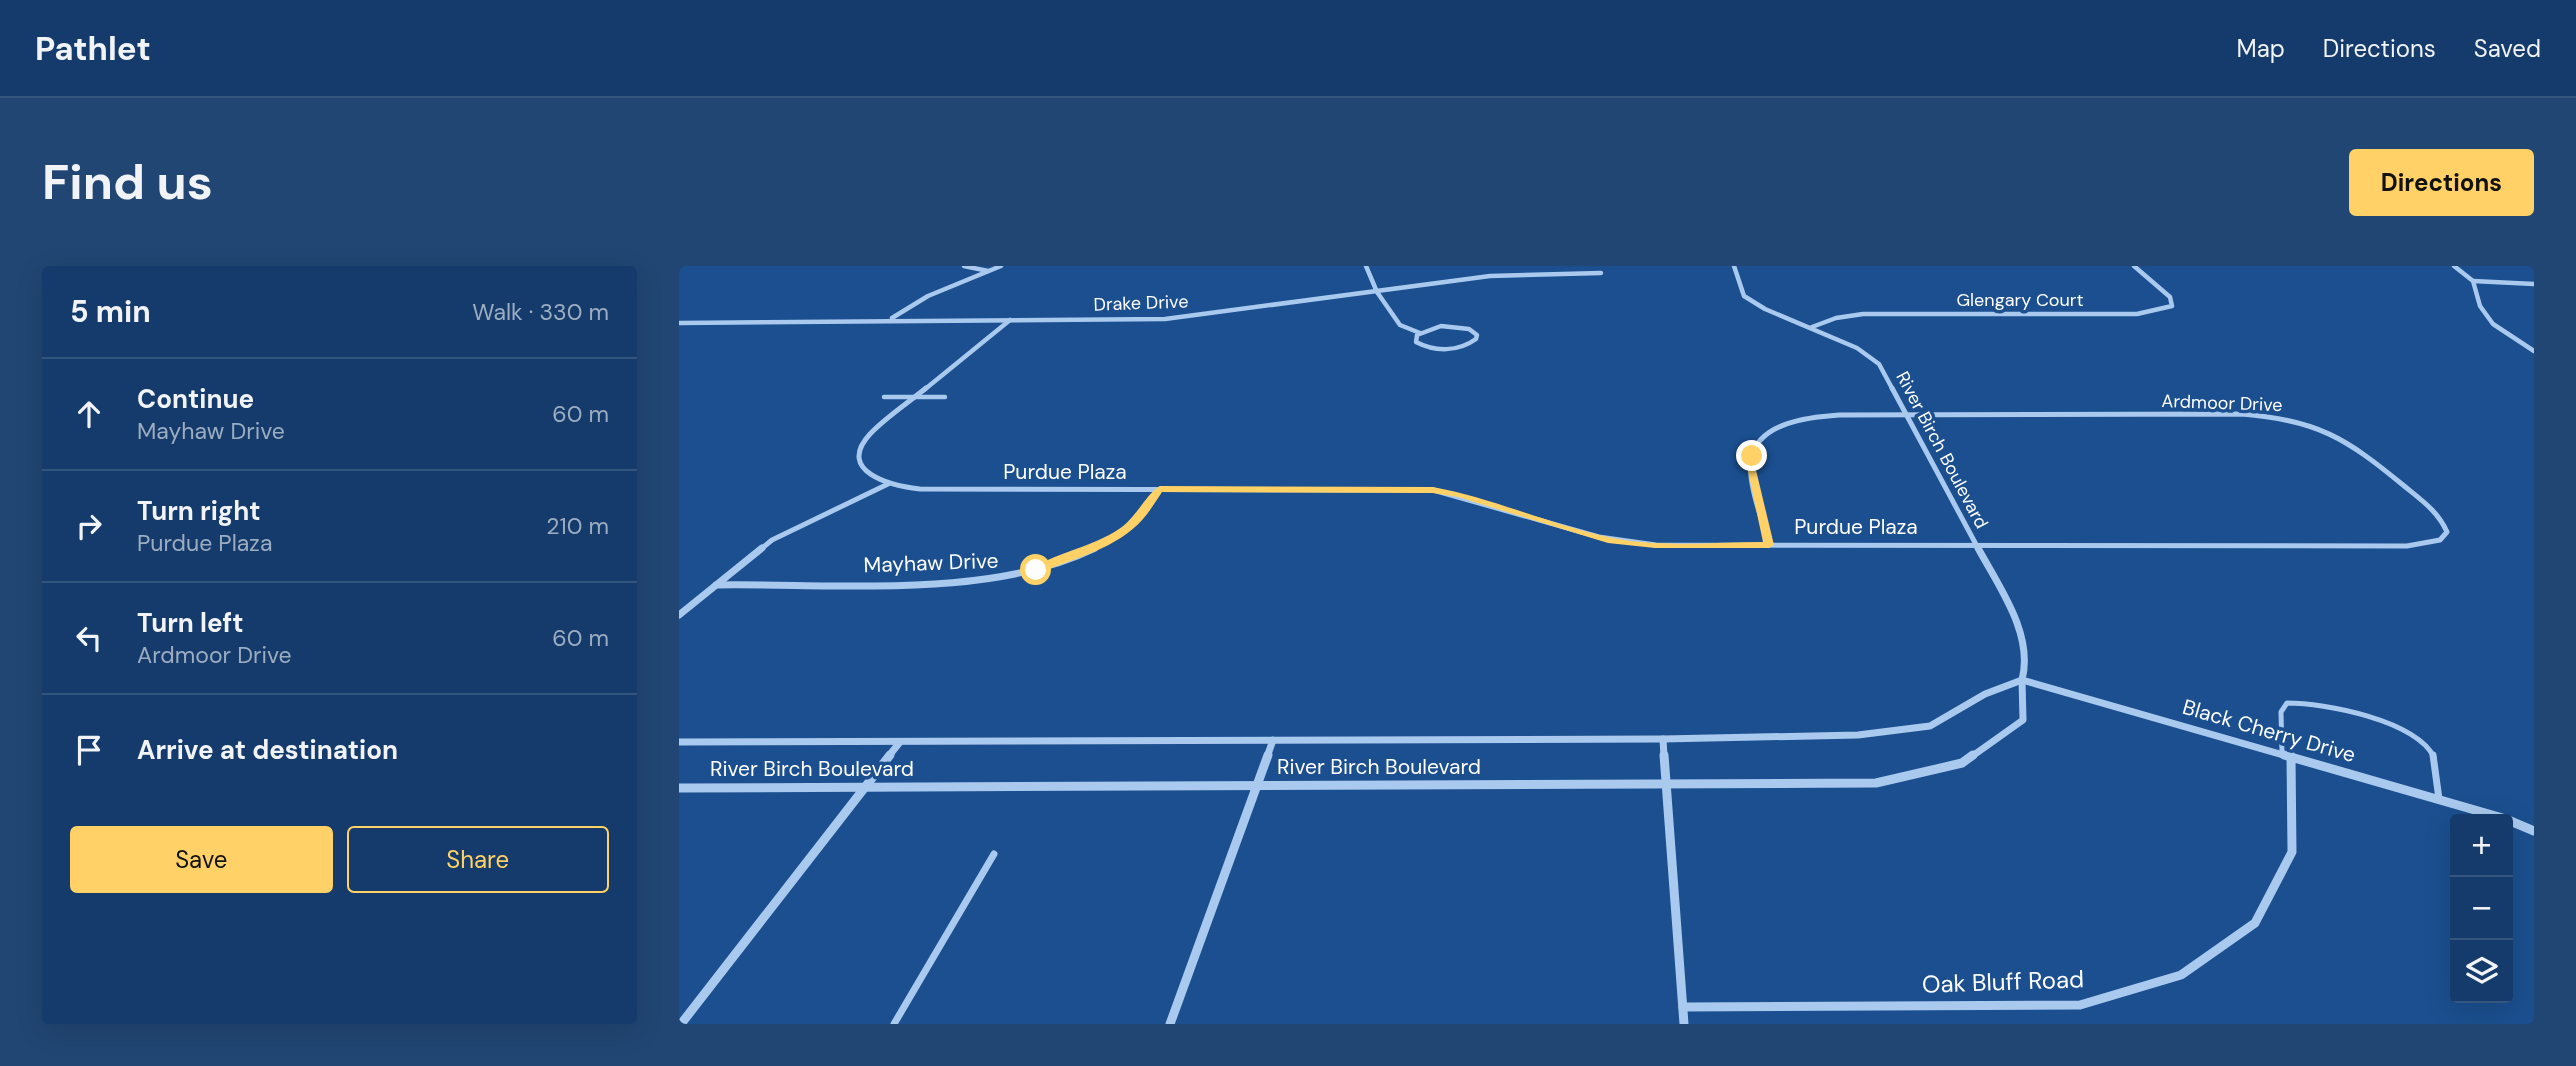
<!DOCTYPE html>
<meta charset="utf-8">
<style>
:root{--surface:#143b6b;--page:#214673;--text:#f1f3f6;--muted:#9dadc1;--line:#33557e;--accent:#ffd166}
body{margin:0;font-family:"DM Sans",sans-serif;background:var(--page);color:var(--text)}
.controls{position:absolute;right:21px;bottom:21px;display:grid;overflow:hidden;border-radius:7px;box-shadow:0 7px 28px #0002}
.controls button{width:63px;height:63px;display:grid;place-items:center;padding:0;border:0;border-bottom:2px solid var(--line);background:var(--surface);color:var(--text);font:35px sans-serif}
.stop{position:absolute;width:21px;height:21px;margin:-16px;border:5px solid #ffd166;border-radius:50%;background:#fff}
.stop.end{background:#ffd166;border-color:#fff;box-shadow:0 2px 7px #0008}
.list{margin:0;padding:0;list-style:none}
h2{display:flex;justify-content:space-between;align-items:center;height:91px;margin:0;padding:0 28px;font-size:30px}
h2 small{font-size:23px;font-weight:400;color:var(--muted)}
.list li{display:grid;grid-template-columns:46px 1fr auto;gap:21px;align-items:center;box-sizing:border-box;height:112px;padding:0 28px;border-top:2px solid var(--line)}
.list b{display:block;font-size:26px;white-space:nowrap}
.list p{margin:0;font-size:23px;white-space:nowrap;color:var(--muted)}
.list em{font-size:23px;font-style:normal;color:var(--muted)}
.actions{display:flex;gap:14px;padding:21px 28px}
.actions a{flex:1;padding:16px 0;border:2px solid var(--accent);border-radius:7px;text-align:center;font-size:24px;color:var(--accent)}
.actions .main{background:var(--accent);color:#111}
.icon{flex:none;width:38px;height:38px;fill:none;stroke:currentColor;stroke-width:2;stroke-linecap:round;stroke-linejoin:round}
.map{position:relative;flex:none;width:1855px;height:758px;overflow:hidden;border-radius:7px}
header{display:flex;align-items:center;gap:42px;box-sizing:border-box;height:98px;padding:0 35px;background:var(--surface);border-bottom:2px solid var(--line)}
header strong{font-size:33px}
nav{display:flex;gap:38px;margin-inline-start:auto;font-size:24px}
.intro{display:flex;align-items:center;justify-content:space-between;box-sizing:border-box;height:168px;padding:0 42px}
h1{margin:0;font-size:49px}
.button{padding:18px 32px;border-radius:7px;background:var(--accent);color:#111;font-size:24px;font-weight:700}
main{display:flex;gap:42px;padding:0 42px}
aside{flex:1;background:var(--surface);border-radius:7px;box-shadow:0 7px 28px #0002}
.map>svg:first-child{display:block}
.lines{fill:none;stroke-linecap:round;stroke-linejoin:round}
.lane-far2{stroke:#a9c9ee;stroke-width:4.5}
.lane-far1{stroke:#a9c9ee;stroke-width:5}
.lane{stroke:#a9c9ee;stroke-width:7}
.street-far3{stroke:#a9c9ee;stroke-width:4.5}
.street-far2{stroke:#a9c9ee;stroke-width:5}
.street-far1{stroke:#a9c9ee;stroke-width:7}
.street{stroke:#a9c9ee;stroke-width:9}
.route{fill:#ffd166}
.labels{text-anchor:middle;stroke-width:7;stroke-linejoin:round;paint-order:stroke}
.far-street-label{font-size:18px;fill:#fff;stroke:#1b4f8f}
.street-label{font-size:21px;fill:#fff;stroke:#1b4f8f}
.near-street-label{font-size:24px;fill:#fff;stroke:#1b4f8f}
</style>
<header>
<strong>Pathlet</strong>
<nav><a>Map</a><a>Directions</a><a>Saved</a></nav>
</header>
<div class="intro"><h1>Find us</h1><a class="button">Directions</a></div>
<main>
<aside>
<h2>5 min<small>Walk · 330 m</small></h2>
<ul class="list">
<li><svg class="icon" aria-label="ahead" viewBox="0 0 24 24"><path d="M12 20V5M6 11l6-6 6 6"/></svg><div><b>Continue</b><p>Mayhaw Drive</p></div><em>60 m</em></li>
<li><svg class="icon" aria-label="right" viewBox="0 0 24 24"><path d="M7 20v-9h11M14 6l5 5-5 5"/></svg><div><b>Turn right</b><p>Purdue Plaza</p></div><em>210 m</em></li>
<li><svg class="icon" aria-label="left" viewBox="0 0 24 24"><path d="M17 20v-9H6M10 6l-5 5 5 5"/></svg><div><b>Turn left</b><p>Ardmoor Drive</p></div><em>60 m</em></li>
<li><svg class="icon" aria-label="arrive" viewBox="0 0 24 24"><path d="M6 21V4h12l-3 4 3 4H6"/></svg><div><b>Arrive at destination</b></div></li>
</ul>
<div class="actions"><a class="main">Save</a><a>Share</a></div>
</aside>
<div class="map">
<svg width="1855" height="758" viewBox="0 0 1855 758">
<rect width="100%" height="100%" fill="#1b4f8f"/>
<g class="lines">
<path class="lane-far2" d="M205 131H266"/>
<path class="lane-far1" d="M1603 487 1602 446 1608 437C1646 437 1736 454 1755 491"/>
<g class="lane">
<path d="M1754 489 1760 533"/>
<path d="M215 758 315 588"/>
</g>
<g class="street-far3">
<path d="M285 0 309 5"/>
<path d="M687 0 698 26 721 59 741 67"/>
<path d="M1055 0 1065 30 1086 43 1178 82 1200 98 1214 124"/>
<path d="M1775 0 1794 15 1801 40 1814 58 1855 85"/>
<path d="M1794 15 1855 18"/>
<path d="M213 52 249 30 322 0"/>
<path d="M0 57 486 53 811 10 922 7"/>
<path d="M762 60 790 63 798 69 797 73C779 86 756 86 737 76L738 69Z"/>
<path d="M1133 61 1157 52 1184 48H1458L1493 40 1491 31 1455 0"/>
<path d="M245 124 331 54"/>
</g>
<g class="street-far2">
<path d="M247 122C229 137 207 151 191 168 156 206 213 220 241 223L754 224 920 271 977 279 1728 280 1761 274 1768 266C1759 245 1741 233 1724 219 1667 172 1638 154 1563 148L1160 149C1131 151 1079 156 1072 193 1068 216 1084 256 1090 279"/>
<path d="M1213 122 1300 284"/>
<path d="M81 284 93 274 209 218"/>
<path d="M413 284 455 257 481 223"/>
</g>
<g class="street-far1">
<path d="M1299 282C1320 321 1355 368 1343 414L1611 491"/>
<path d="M37 319C155 317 310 334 416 282"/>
<path d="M0 349 83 282"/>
<path d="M984 473 985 491"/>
<path d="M0 476 984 473 1179 469 1251 460 1306 428 1343 414 1344 454 1292 491"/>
<path d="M209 491 221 476"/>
<path d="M588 491 594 474"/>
</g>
<g class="street">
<path d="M985 489 1005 758"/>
<path d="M1605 489 1827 553"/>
<path d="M0 522 1197 517 1283 497 1294 489"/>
<path d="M1829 554 1855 565"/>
<path d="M1004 741 1401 739 1502 709 1576 657 1613 586 1612 490"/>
<path d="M2 758 211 489"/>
<path d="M491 758 589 489"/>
</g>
</g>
<path class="route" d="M1073 187 1077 190 1076 200 1095 279 1090 282H976L929 277 779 231 754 227 483 226C477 235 471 245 464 253 439 282 394 293 360 307L351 304C372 288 414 281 440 263 457 252 467 228 481 220L754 221C814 232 870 258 929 271 979 282 1034 276 1084 276L1068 200V190Z"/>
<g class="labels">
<g class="far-street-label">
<text x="1341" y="40">Glengary Court</text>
<text transform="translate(462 37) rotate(-2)" y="6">Drake Drive</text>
<text transform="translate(1543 137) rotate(2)" y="6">Ardmoor Drive</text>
<text transform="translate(1263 184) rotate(62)" y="6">River Birch Boulevard</text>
</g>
<g class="street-label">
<text x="386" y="213">Purdue Plaza</text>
<text x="1177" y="268">Purdue Plaza</text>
<text transform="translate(252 297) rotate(-2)" y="7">Mayhaw Drive</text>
<text transform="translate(1590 465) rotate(16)" y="7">Black Cherry Drive</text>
<text x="700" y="508">River Birch Boulevard</text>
<text x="133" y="510">River Birch Boulevard</text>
</g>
<g class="near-street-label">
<text transform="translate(1324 716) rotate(-2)" y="8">Oak Bluff Road</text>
</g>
</g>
</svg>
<div class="controls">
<button>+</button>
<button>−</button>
<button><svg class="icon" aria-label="layers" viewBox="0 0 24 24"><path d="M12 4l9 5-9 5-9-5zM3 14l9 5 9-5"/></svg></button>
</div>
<div class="stop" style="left:357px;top:304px"></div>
<div class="stop end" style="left:1073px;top:190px"></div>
</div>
</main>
